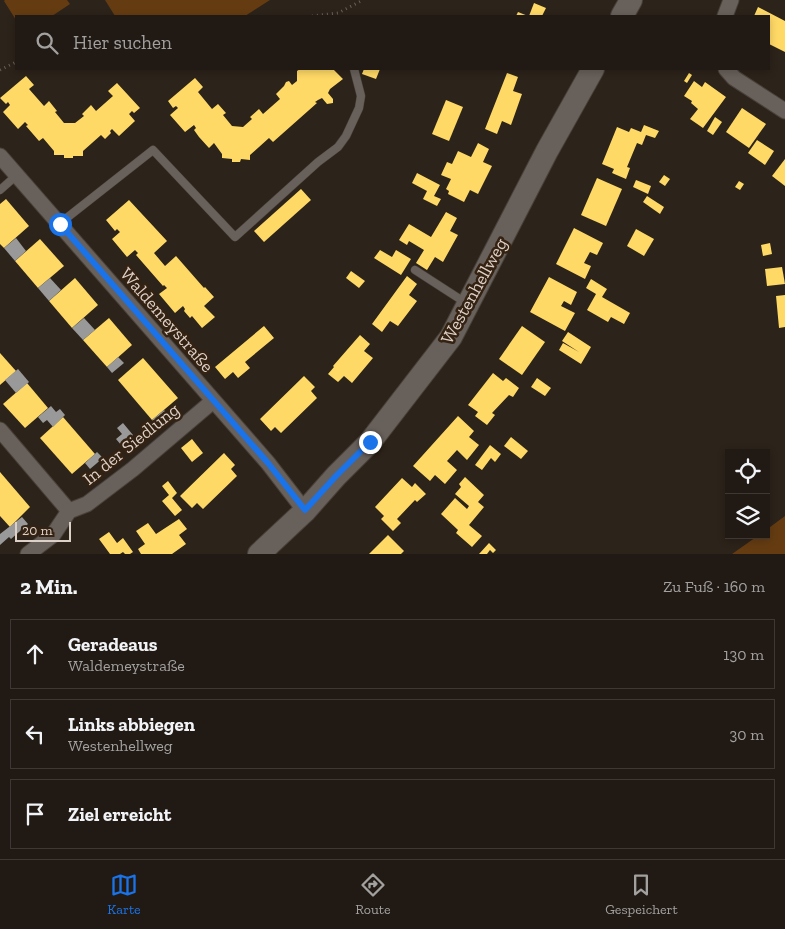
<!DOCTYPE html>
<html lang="de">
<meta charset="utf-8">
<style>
:root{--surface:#211a14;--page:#2d2722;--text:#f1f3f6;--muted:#a2a1a0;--line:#3e3834;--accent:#1a73e8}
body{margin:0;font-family:"Zilla Slab",serif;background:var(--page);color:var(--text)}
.controls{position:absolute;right:15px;bottom:15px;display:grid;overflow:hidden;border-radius:0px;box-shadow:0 2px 8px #0003}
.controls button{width:45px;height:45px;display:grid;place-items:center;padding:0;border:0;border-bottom:1px solid var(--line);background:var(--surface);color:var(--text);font:25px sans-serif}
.scale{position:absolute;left:15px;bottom:12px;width:56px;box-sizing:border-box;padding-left:5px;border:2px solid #ddd0c7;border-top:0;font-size:14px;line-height:18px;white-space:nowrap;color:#ddd0c7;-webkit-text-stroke:4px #342212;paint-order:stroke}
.stop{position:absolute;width:15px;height:15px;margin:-11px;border:4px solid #1a73e8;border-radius:50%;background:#fff}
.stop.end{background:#1a73e8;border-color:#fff;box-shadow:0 1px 5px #0008}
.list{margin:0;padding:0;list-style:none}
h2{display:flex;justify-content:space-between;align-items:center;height:65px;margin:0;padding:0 20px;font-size:21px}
h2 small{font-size:16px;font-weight:400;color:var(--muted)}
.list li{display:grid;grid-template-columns:32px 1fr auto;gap:15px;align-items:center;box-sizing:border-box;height:70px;margin:0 10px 10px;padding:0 10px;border:1px solid var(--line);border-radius:0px}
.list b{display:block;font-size:19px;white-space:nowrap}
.list p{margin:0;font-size:16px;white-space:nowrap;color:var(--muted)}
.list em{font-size:16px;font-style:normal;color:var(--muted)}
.icon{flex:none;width:28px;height:28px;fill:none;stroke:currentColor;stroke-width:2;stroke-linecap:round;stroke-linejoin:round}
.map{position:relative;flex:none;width:785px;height:554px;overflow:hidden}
.search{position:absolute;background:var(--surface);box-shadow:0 2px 8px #0003;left:15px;right:15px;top:15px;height:55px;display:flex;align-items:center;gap:12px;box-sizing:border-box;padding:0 18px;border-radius:0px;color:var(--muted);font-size:19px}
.sheet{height:305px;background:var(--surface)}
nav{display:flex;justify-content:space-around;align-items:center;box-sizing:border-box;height:70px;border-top:1px solid var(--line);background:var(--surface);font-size:14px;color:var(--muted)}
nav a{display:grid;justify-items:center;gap:2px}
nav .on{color:var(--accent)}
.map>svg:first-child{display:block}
.green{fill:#653c12}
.homes{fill:#ffd966}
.industry{fill:#999}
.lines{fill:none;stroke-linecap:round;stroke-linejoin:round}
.lane-casing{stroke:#484039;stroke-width:9}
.street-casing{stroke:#484039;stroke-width:17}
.secondary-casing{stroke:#484039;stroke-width:24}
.path{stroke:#69625c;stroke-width:3;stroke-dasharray:1 4;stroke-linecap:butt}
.lane{stroke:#68605a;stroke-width:8}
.street{stroke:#68605a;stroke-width:15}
.secondary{stroke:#68605a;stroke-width:22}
.route{stroke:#1a73e8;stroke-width:6}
.labels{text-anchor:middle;stroke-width:5;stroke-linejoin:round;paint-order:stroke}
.street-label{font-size:18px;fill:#ddd0c7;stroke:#342212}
</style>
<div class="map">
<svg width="785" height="554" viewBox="0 0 785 554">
<rect width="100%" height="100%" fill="#2c231a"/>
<g class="green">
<path d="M5 0H67L70 4 52 16H16V20L4 1Z"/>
<path d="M105 0H270L245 16H115Z"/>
<path d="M785 516V554H732L759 535H766V530Z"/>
</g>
<g class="homes">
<path d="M534 3 546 8 542 16H529Z"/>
<path d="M758 7 785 21V52L769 44V16H754Z"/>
<path d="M518 12 528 16H516Z"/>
<path d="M300 69H333L343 79 330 89 328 93 333 99V103L327 104 322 98 318 100 315 102 317 103 273 142 269 138 250 155V160L241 159 240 162H232V159L222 158V154L214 143 209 148 199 137 194 130 196 128 194 125 185 132 170 115 178 108 176 106 173 108 168 101 195 78 203 87 198 92 212 109 218 104 226 113 223 115 232 126 243 127 252 119 250 117 259 109 263 114 280 99 276 94 284 86 286 82 289 81 292 85 297 81V71Z"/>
<path d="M364 69H380L376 79 362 74Z"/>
<path d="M507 73 518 77 513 91 522 94 511 125 502 121 497 134 485 129Z"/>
<path d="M689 73 692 75 687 83 684 81Z"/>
<path d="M26 76 34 85 29 89 44 106 49 101 57 111 55 112 64 123H75L84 116 82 114 91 105 96 111 113 96 108 91 117 83 140 108 134 113 132 111 129 114 135 121 119 136 112 129 110 131 111 133 105 139 101 135 83 151V156H73V158H64V155H54V151L43 138 39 141 26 126 28 125 25 122 18 129 3 112 10 105 8 102 6 104 0 98Z"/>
<path d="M694 81 702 87 705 82 726 97 703 128 690 119 698 109 691 103 692 101 684 96Z"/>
<path d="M446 100 463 107 449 141 432 134Z"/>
<path d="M742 108 766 124 749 148 726 132Z"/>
<path d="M715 117 722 122 713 135 707 131Z"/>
<path d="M644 125 659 131 655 138 646 135 642 145 637 143 627 167 630 168 626 179 612 173 614 169 602 164 617 127 629 132 631 128 641 132Z"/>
<path d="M757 140 774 151 765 165 748 153Z"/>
<path d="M478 143 489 149 483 162 492 166 478 194 470 190 464 202 448 194 449 191 446 189 451 179 441 175 447 162 452 164 458 151 471 157Z"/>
<path d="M785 159V186L772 176Z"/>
<path d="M417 173 440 185 434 196 441 199 437 206 423 199 427 191 412 183Z"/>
<path d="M664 175 670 179 665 186 659 182Z"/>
<path d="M597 178 622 189 606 226 581 215Z"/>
<path d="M636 180 651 186 648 194 633 187Z"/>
<path d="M739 181 744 184 740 190 735 187Z"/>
<path d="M301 189 311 200 264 242 254 231Z"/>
<path d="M647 196 664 207 660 214 643 202Z"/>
<path d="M6 199 29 226 4 248 0 244V204Z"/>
<path d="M129 200 167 241 154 253 165 266 176 256 204 288 205 287 214 297 204 306 215 317 202 328 192 316 190 318 184 311 185 309 183 306 175 313 159 294 167 288 164 285 163 286 136 255 138 253 135 250 127 257 112 239 120 232 117 229 115 231 106 220Z"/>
<path d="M446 212 457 218 450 231 458 235 443 262 435 257 427 270 416 263 424 250 409 241 407 245 399 240 409 224 431 237Z"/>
<path d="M574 228 603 243 597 255 590 252 584 263 591 266 585 279 556 264Z"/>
<path d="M636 229 654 239 644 256 627 246Z"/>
<path d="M40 239 64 266 38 288 15 261Z"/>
<path d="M770 243 772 254 763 256 761 245Z"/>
<path d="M380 250 392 257 396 250 411 259 401 275 374 258Z"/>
<path d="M782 267 785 284 767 286 765 269Z"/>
<path d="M351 271 365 281 359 288 346 278Z"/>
<path d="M407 276 417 284 409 295 417 301 398 326 390 321 382 332 372 324Z"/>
<path d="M549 277 577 292 571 305 564 301 561 306 575 313 565 331 530 312Z"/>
<path d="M75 278 98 305 72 328 49 301Z"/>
<path d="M591 279 607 289 602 297 630 313 624 324 611 317 608 322 587 310 596 294 586 288Z"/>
<path d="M785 295V327L779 328 776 296Z"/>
<path d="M109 318 132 345 107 367 83 340Z"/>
<path d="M264 326 274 338 245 362 250 368 238 378 233 372 225 379 215 367Z"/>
<path d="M522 326 545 342 522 375 499 359Z"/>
<path d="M568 332 591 347 581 364 559 350 563 343 579 352 562 341Z"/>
<path d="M360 335 370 344 364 351 373 358 352 383 344 376 338 382 328 374 334 367 333 366Z"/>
<path d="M0 353 16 371 0 385Z"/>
<path d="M143 358 178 398 152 420 118 380Z"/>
<path d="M493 373 503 381 506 378 519 388 513 397 509 395 492 413 495 415 487 425 475 416 478 412 468 405Z"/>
<path d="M304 376 315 387 311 391 317 398 281 433 275 427 271 431 260 419Z"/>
<path d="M537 378 551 388 545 396 531 387Z"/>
<path d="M27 383 48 408 25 428 3 404Z"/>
<path d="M458 416 474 431 469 437 479 445 467 460 457 450 447 461 457 470 445 484 435 475 430 481 413 466Z"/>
<path d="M63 417 95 454 72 474 40 438Z"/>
<path d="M511 437 528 451 521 459 504 446Z"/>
<path d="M192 439 203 453 192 462 181 448Z"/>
<path d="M490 445 501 454 495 462 491 458 482 470 475 465Z"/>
<path d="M224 453 235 465 231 469 237 476 203 509 197 503 192 508 180 496Z"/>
<path d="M0 472 30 507 10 527 0 516Z"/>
<path d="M465 477 484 495 478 502 484 507 469 525 482 536 472 547 456 533 458 530 441 514 455 498 467 509 469 506 455 494 461 487 459 484Z"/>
<path d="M402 478 412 487 415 483 426 494 417 502 415 500 397 519 401 523 393 531 381 519 384 516 375 507Z"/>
<path d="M168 481 177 493 172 498 182 510 175 516 162 501 169 495 162 486Z"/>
<path d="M179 519 187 529 179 535 186 544 172 554H141L138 549 145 544 136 531 148 523 156 534Z"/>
<path d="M109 532 117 543 123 538 133 552 130 554H125L123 552 120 554H110L99 539Z"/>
<path d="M388 535 404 551 401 554H369Z"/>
<path d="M489 543 496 550 493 553 490 550 487 554H479Z"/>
</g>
<g class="industry">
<path d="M16 238 26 251 15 261 4 248Z"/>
<path d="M50 278 61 290 49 301 38 288Z"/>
<path d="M84 318 95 330 83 340 72 328Z"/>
<path d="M118 357 124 363 112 373 107 367Z"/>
<path d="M18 369 29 382 16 393 5 380Z"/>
<path d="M51 406 56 412 60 409 65 415 53 427 47 420 43 423 38 417Z"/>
<path d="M164 410 169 416 157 426 152 420Z"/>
<path d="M123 423 133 435 127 440 133 447 127 452 116 439 122 434 117 428Z"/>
<path d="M97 452 103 458 90 469 85 463Z"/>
<path d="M22 517 28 524 11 539 9 537 0 545V534Z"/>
</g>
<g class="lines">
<g class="lane-casing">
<g id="lane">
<path d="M0 190 17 175"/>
<path d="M59 224 153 150 235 237 318 162 338 147 346 136 359 108 361 96 354 69"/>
<path d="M415 270 466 303"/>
</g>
</g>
<g class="street-casing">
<g id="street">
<path d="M725 16 731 0"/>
<path d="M726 69 734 78 785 111"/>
<path d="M0 156 268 463 305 511"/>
<path d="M0 430 69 511"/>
<path d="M28 554 53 535 69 511 87 504 133 469 213 401"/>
</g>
</g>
<g class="secondary-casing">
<g id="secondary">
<path d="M622 16 631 0"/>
<path d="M259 554 305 511 336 476 370 442 451 337 547 151 593 69"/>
</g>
</g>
<g class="path">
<path d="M312 16 338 13 363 0"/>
<path d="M0 70 16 62"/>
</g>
<use href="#lane" class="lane"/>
<use href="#street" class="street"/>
<use href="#secondary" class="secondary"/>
</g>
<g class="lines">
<path class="route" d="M60 224 268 463 305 510 336 476 370 442"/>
</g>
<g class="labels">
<g class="street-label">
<text transform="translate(474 291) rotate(-61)" y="6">Westenhellweg</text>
<text transform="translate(167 320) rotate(49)" y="6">Waldemeystraße</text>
<text transform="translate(131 444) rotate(-39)" y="6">In der Siedlung</text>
</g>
</g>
</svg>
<div class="controls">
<button><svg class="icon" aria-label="locate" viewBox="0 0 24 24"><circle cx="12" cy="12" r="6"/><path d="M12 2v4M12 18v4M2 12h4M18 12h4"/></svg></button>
<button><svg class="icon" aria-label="layers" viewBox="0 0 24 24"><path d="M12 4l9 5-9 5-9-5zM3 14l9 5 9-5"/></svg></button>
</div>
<div class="scale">20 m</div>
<div class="stop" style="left:60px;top:224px"></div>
<div class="stop end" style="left:370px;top:442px"></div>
<div class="search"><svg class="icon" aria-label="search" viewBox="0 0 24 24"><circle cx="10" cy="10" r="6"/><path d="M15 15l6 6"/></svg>Hier suchen</div>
</div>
<section class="sheet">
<h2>2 Min.<small>Zu Fuß · 160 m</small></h2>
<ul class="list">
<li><svg class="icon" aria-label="ahead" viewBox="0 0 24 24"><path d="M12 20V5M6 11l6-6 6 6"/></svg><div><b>Geradeaus</b><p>Waldemeystraße</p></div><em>130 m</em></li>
<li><svg class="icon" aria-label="left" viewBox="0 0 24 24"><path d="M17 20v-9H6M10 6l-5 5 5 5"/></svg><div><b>Links abbiegen</b><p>Westenhellweg</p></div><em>30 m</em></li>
<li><svg class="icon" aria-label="arrive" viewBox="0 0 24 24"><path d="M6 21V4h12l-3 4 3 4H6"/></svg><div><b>Ziel erreicht</b></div></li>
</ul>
</section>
<nav>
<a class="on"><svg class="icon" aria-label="map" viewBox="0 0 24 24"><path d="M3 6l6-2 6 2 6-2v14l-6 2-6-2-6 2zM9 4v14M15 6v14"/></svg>Karte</a>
<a><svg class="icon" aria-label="directions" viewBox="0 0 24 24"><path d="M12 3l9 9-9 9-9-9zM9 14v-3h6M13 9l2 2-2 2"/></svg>Route</a>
<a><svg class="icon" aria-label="saved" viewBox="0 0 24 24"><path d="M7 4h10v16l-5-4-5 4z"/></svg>Gespeichert</a>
</nav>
